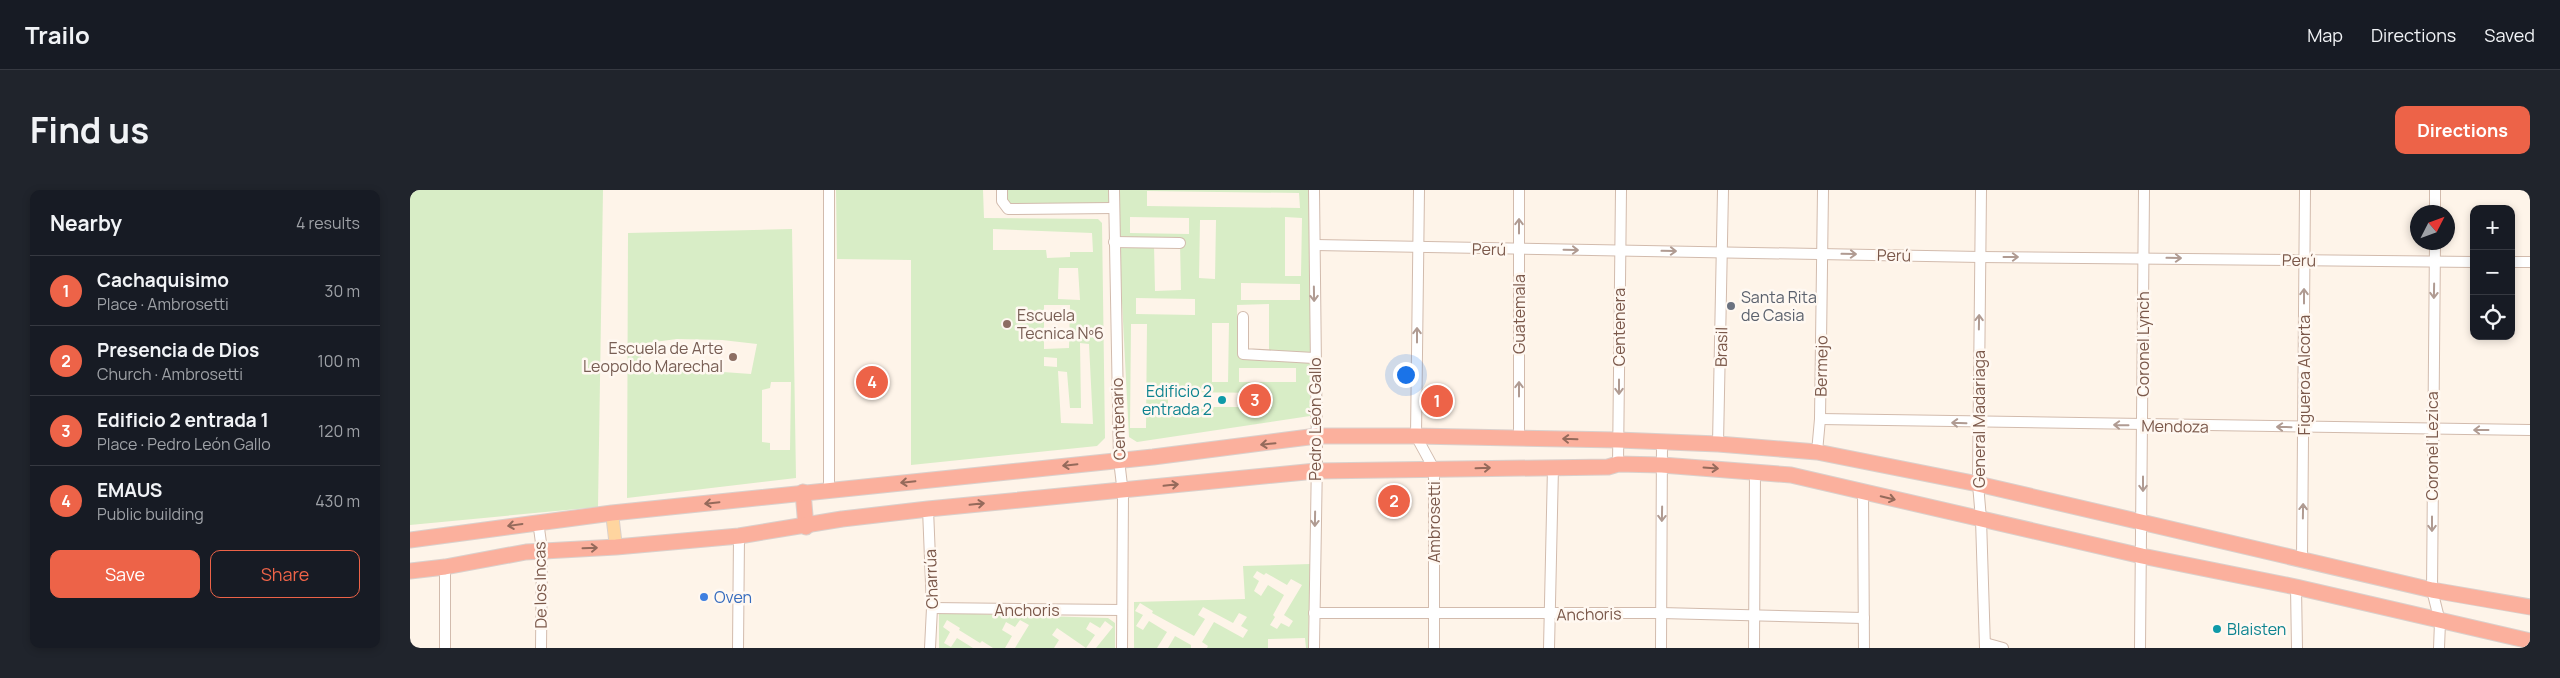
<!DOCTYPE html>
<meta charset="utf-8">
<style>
:root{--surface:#171b24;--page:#20242c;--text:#f1f3f6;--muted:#9ea1a6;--line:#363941;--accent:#ed6348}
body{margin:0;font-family:Manrope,sans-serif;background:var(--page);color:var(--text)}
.controls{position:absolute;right:15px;top:15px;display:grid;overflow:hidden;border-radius:10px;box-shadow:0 2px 8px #0003}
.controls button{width:45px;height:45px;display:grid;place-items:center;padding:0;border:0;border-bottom:1px solid var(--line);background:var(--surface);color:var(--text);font:25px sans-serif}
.compass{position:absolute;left:2000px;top:15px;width:45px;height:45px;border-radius:50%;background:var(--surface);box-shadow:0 2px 8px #0003;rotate:48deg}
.you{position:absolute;left:995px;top:184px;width:18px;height:18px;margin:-12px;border:4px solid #fff;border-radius:50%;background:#1a73e8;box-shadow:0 0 0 8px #1a73e833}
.badge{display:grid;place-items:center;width:32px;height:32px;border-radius:50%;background:var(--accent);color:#fff;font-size:16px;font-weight:700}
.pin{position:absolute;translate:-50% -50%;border:2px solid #fff;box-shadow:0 1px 5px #0006}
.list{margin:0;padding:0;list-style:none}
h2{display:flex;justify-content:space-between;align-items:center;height:65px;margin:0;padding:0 20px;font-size:21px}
h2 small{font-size:16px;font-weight:400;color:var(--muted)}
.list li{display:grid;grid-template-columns:32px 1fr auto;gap:15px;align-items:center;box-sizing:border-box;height:70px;padding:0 20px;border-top:1px solid var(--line)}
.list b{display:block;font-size:19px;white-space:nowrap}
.list p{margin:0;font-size:16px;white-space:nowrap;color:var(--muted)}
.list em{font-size:16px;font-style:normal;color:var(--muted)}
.actions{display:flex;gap:10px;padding:15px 20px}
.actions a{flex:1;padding:11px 0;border:1px solid var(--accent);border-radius:10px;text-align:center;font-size:18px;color:var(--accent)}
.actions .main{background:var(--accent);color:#fff}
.icon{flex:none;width:28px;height:28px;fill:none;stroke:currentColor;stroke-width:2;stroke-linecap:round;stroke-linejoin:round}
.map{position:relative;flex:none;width:2120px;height:458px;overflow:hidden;border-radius:10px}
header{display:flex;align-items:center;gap:30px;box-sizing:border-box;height:70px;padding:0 25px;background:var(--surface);border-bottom:1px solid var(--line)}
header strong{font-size:24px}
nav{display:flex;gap:28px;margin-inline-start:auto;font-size:18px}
.intro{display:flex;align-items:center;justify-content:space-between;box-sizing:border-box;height:120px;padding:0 30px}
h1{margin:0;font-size:35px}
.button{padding:12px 22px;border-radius:10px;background:var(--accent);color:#fff;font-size:18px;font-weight:700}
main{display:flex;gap:30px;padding:0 30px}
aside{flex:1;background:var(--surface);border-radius:10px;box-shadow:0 2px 8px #0003}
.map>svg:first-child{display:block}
.green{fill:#d8edc6;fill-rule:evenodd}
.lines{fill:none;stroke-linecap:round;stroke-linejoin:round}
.minor-casing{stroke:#d2bbad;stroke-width:12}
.major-casing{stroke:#dad0cc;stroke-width:14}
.highway-casing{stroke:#dad0cc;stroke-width:17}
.minor{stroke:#fff;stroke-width:10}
.major{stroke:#ffd59f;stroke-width:12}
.highway{stroke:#fbb09d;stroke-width:15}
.oneway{stroke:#b09b92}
.oneway2{stroke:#956a5b}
.worship-dot{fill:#6b7280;stroke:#fff8f1;stroke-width:2}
.education-dot{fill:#8d6e63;stroke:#fff8f1;stroke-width:2}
.culture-dot{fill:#0f9aa8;stroke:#fff8f1;stroke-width:2}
.shop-dot{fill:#3f7fe0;stroke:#fff8f1;stroke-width:2}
.labels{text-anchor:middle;stroke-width:5;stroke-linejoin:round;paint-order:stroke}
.street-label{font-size:16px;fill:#7b584a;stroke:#fff8f1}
.worship-label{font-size:16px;fill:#5b616d;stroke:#fff8f1;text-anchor:start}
.education-label{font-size:16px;fill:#785e54;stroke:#fff8f1;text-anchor:start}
.culture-label{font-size:16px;fill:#0d838f;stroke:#fff8f1;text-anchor:end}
.shop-label{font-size:16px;fill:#366cbe;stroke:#fff8f1;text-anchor:start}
</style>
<header>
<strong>Trailo</strong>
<nav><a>Map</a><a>Directions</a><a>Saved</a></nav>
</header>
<div class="intro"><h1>Find us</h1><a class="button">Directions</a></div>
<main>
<aside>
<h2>Nearby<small>4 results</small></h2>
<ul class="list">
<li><span class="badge">1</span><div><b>Cachaquisimo</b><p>Place · Ambrosetti</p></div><em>30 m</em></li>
<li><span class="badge">2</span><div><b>Presencia de Dios</b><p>Church · Ambrosetti</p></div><em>100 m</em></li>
<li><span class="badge">3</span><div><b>Edificio 2 entrada 1</b><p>Place · Pedro León Gallo</p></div><em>120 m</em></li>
<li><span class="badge">4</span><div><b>EMAUS</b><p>Public building</p></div><em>430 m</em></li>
</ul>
<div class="actions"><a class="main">Save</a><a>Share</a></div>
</aside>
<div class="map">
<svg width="2120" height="458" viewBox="0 0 2120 458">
<rect width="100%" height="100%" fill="#fef4e9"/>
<g class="green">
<path d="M0 0H193L188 317 0 335Z"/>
<path d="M426 0H573L574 28 688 29 692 33 695 248 687 256 501 275V70L427 69ZM583 39 682 43 683 62H660V67L637 68 636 60H583ZM649 78H668L670 110 648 109ZM634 115H660L659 158 634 159ZM670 153 679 154 683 234 651 233 648 181 657 182 660 218H671ZM634 167 647 168V177L634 176Z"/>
<path d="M595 0H900V226L727 252 719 247 707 15 605 16 598 13ZM737 1 889 3 890 18 737 16ZM720 27 779 28V44L720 43ZM875 27 892 28 891 86H875ZM790 30H806L805 89 789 88ZM770 53 771 100 745 101 744 54ZM831 93 890 94V110H831ZM726 108 785 109V125L726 124ZM859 114V167L828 162 827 115ZM802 133H819L818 192H802ZM721 134H737L736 238H720ZM829 178H886V192H829ZM758 202 862 203V217H758Z"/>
<path d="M382 39 386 288 217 308 218 43ZM267 149 312 150 347 154 341 184 271 179 233 183 229 154ZM361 192H381L380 260H360V253L352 252V200L360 198Z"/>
<path d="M900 374 898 458H896L895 448 858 449V458H797L798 456 792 452 804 432 833 448 838 440 831 436 837 427 829 423 823 433 793 417 788 425 795 429 784 446 742 423 743 421 730 413 725 421 733 425 726 436 733 440 739 431 757 442 747 458H724V412L835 409 833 376ZM847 381 854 385 856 383 877 395 881 389 892 395 874 425 883 431 879 437 871 433 867 439 860 435 865 427 863 425 874 405 858 395 851 406 844 401 849 391 843 387Z"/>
<path d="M529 423 698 428 705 433V458H686L703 437 695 431 690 438 680 432 676 439 685 445 676 458 647 438 642 445 649 450 644 458H605L619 435 610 430 605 437 596 432 592 440 602 446 595 458H583L572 451 570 453 549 440 550 438 537 430 533 437 540 442 534 453 541 457 547 448 563 458H529Z"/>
<path d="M765 446 781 455V458H758Z"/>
</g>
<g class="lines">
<g class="minor-casing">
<g id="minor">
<path d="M419 0V299"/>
<path d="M592 0V11L598 19 703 18"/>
<path d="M704 0 709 270 713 304 712 458"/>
<path d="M1009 0 1006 246 1024 279V458"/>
<path d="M1571 0 1568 294 1571 329 1575 458"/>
<path d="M2025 22V0"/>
<path d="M704 52 770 53"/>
<path d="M2025 52 2022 400 2030 432 2029 458"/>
<path d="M905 55 1570 67 2064 72"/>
<path d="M2101 72H2120"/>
<path d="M833 127V164L904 168"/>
<path d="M1410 229 2120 240"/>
<path d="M1109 247V0"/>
<path d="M1308 254 1313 0"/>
<path d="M1407 262 1410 229 1413 0"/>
<path d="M1208 274 1211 0"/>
<path d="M1453 303 1454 458"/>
<path d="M518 319 522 418 520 458"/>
<path d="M128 331 132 360 131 458"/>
<path d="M1892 369 1895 0"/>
<path d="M1886 397 1887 458"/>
<path d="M522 418 712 420"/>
<path d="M904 423H1251L1454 428"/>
<path d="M1575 453 1593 458"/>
<path d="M35 458V377"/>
<path d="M328 458 329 346"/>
<path d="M904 458 907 268 904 0"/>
<path d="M1139 458 1143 277"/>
<path d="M1251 458 1252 252"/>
<path d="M1344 458 1345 281"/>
<path d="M1730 458 1734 0"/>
</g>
</g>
<g class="major-casing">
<path id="major" d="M202 323 206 357"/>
</g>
<g class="highway-casing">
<g id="highway">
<path d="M393 302 396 337"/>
<path d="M0 350 202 323 743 267 907 246H1006L1208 250 1308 254 1407 262 1568 294 2022 400 2120 417"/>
<path d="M0 381 35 377 116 362 206 357 329 346 432 329 518 319 906 281 1198 277 1208 274 1252 275 1381 285 1732 366 1886 397 2120 451"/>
</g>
</g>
<use href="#minor" class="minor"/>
<use href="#major" class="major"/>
<use href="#highway" class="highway"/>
</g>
<defs><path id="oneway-shaft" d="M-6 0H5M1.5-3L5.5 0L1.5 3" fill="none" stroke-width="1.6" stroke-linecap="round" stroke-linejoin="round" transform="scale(1.25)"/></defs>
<g class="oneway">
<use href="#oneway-shaft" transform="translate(1109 36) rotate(-90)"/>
<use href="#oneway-shaft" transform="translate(1161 60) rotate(1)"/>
<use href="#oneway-shaft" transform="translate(1259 61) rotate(1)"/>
<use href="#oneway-shaft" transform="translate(1439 64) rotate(1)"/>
<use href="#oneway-shaft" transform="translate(1601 67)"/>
<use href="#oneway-shaft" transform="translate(1764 68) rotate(1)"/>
<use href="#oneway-shaft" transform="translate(2024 101) rotate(91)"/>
<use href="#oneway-shaft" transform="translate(904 104) rotate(89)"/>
<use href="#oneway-shaft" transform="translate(1894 106) rotate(-90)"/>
<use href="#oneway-shaft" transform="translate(1569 132) rotate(-89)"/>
<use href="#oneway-shaft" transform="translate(1007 145) rotate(-90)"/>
<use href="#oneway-shaft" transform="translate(1209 197) rotate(90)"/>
<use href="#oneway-shaft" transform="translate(1109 199) rotate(-90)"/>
<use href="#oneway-shaft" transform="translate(1549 233) rotate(-178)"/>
<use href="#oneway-shaft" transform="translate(1711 235) rotate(-179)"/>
<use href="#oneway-shaft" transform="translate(1874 237) rotate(-179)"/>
<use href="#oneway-shaft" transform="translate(2071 240) rotate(-180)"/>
<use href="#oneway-shaft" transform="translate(1733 294) rotate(90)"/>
<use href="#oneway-shaft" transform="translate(1893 321) rotate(-89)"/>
<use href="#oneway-shaft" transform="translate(1252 324) rotate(91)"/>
<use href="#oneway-shaft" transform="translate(905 329) rotate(91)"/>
<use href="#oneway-shaft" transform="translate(2022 334) rotate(90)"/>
</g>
<g class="oneway2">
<use href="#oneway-shaft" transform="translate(1160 249) rotate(-178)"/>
<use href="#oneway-shaft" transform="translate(858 254) rotate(174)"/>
<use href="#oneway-shaft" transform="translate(660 275) rotate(174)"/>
<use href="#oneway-shaft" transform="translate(1073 278) rotate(-2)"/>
<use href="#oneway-shaft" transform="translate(1301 278) rotate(4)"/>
<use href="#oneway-shaft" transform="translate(498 292) rotate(174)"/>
<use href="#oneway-shaft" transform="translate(761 295) rotate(-6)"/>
<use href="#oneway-shaft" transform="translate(1478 308) rotate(13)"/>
<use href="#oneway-shaft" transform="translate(302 313) rotate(174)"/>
<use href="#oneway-shaft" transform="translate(567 314) rotate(-6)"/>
<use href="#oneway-shaft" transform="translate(105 335) rotate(172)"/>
<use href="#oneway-shaft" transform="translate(180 358) rotate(-2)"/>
</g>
<circle class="worship-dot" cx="1321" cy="116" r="5"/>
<g class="education-dot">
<circle cx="597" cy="134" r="5"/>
<circle cx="323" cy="167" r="5"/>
</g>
<g class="culture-dot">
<circle cx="812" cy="210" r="5"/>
<circle cx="1807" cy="439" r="5"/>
</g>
<circle class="shop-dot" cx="294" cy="407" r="5"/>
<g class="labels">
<g class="street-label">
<text transform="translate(1079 59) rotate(1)" y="6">Perú</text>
<text transform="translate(1484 65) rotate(1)" y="6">Perú</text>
<text transform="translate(1889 70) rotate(1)" y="6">Perú</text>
<text transform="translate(1109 124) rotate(-90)" y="6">Guatemala</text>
<text transform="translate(1209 137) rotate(-90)" y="6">Centenera</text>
<text transform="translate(1733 154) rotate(-90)" y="6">Coronel Lynch</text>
<text transform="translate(1311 157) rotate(-89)" y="6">Brasil</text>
<text transform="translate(1411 176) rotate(-89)" y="6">Bermejo</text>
<text transform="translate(1894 185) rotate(-90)" y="6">Figueroa Alcorta</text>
<text transform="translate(708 229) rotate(-92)" y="6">Centenario</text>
<text transform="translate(905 229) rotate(-90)" y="6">Pedro León Gallo</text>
<text transform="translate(1569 229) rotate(-90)" y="6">General Madariaga</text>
<text transform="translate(1765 236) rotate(1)" y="6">Mendoza</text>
<text transform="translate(2022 256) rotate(-90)" y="6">Coronel Lezica</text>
<text transform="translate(1024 332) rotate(-90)" y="6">Ambrosetti</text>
<text transform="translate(521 389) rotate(-92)" y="6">Charrúa</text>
<text transform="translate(130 395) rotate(-91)" y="6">De los Incas</text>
<text x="617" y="426">Anchoris</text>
<text transform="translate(1179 424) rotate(-1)" y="6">Anchoris</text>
</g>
<g class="worship-label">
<text x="1331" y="113">Santa Rita<tspan x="1331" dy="18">de Casia</tspan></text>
</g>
<g class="education-label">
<text x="607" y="131">Escuela<tspan x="607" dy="18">Tecnica Nº6</tspan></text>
<text x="313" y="164" text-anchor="end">Escuela de Arte<tspan x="313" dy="18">Leopoldo Marechal</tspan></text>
</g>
<g class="culture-label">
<text x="802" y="207">Edificio 2<tspan x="802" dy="18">entrada 2</tspan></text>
<text x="1817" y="445" text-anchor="start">Blaisten</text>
</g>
<g class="shop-label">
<text x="304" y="413">Oven</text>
</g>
</g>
</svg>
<div class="controls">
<button>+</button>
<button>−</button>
<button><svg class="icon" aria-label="locate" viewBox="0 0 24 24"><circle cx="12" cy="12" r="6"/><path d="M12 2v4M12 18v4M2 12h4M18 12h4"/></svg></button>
</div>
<svg class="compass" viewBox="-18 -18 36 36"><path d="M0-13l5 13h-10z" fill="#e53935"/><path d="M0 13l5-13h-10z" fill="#9ea1a6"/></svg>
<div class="you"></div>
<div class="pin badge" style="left:1027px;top:211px">1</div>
<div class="pin badge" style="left:984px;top:311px">2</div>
<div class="pin badge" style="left:845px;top:210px">3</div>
<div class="pin badge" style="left:462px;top:192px">4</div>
</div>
</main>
